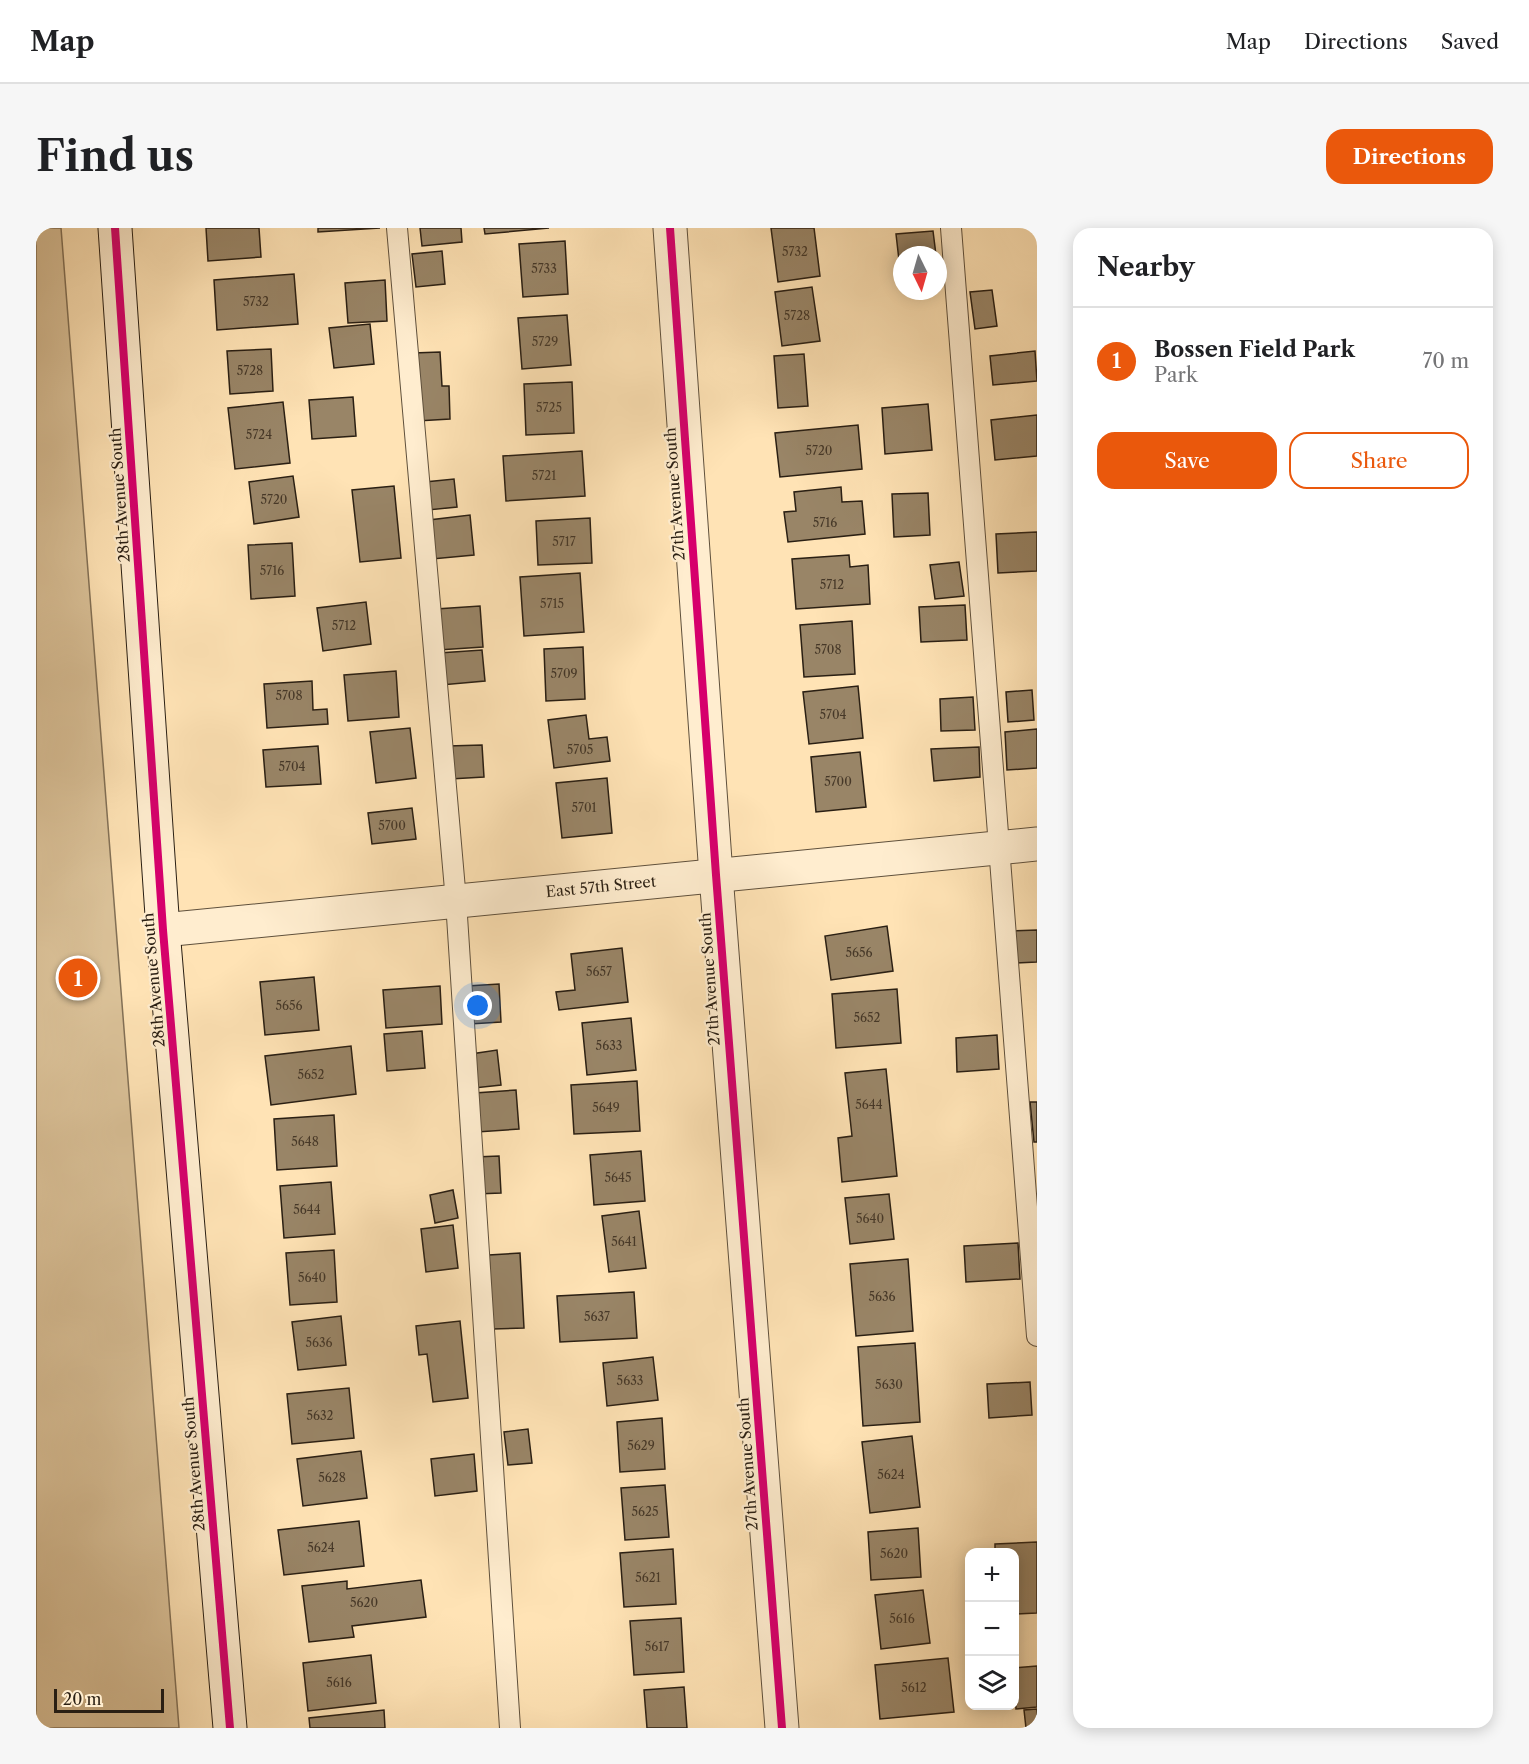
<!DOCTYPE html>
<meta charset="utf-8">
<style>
:root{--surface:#fff;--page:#f6f6f6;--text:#202124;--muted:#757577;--line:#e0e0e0;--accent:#ea580c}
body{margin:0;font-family:"Libre Caslon Text",serif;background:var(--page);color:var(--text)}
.controls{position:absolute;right:18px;bottom:18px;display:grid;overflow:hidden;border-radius:12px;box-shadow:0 3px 15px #0003}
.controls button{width:54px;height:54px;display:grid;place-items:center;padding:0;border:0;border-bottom:2px solid var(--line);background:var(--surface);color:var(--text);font:30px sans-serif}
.compass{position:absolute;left:857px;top:18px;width:54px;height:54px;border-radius:50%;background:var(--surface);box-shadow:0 3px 15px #0003;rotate:175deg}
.scale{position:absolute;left:18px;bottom:15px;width:110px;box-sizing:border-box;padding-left:6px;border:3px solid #2a1f13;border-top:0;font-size:16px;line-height:21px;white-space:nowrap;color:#2a1f13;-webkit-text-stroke:4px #ffedcf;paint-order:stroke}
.you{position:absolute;left:442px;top:778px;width:21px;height:21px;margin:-15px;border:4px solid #fff;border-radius:50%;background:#1a73e8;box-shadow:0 0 0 9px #1a73e833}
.badge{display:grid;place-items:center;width:39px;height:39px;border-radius:50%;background:var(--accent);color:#fff;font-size:20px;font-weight:700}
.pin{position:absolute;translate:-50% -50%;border:3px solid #fff;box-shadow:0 2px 6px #0006}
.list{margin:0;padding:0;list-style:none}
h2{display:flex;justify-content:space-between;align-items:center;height:78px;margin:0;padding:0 24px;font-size:26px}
h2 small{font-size:20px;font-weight:400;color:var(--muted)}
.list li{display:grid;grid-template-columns:39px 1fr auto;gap:18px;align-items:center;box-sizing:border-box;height:108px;padding:0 24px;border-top:2px solid var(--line)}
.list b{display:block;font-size:22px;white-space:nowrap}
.list p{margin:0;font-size:20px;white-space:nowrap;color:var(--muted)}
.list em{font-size:20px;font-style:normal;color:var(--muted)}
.actions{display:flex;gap:12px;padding:18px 24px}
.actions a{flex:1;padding:14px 0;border:2px solid var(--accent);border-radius:18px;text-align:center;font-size:21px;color:var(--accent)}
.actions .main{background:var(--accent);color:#fff}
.icon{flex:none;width:33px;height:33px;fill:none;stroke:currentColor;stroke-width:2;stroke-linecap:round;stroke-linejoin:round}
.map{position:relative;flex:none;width:1001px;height:1500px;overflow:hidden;border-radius:18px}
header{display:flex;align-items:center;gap:36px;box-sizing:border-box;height:84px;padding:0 30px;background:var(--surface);border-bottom:2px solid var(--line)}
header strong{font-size:28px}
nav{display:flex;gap:33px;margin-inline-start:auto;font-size:21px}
.intro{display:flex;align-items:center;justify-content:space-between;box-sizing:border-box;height:144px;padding:0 36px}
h1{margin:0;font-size:42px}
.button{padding:15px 27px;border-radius:18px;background:var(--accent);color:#fff;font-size:21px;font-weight:700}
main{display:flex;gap:36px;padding:0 36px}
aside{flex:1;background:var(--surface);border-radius:18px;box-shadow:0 3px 15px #0003}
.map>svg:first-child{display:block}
.green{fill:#dbc299;stroke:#827056;stroke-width:1.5}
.building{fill:#998567;stroke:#2a1f13;stroke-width:1.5}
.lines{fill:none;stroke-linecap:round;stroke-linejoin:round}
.lane-casing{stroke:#5f503c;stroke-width:22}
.street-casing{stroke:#5f503c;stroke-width:35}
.secondary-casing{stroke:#2a1f13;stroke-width:35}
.lane{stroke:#ffedcf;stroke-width:20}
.street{stroke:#ffedcf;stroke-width:33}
.secondary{stroke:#ffedcf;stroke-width:33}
.cycleway-casing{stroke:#ffedcf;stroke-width:11}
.cycleway{stroke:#d6006c;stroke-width:8}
.labels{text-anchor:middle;stroke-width:4.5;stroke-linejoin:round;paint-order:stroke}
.number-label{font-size:12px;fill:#463828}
.street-label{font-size:15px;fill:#2a1f13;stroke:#ffedcf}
</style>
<header>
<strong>Map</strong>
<nav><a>Map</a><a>Directions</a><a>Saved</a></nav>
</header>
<div class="intro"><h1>Find us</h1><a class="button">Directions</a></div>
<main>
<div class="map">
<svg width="1001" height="1500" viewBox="0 0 1001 1500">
<rect width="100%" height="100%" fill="#ffe3b5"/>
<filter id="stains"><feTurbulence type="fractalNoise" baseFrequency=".00333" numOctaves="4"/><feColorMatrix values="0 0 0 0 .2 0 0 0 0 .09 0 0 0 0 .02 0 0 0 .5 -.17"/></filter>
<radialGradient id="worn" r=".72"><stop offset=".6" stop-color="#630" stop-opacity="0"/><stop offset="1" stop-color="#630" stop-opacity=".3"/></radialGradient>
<path class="green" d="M0 0H25L143 1500H0Z"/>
<g class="building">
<path d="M170 0H223L225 29 172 33Z"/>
<path d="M282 0H344L282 4Z"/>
<path d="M384 0H425L426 14 386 18Z"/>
<path d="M448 0H513L449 6Z"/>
<path d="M735 0H778L784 48 742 54Z"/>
<path d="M897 3 900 27H866V41H864L860 6Z"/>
<path d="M529 13 532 66 487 69 483 16Z"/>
<path d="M406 23 409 56 380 59 376 26Z"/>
<path d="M258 46 262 96 181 102 178 52Z"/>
<path d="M349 52 351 93 312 95 309 55Z"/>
<path d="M776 59 784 113 746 118 739 64Z"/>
<path d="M956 62 961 98 939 101 934 64Z"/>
<path d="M531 87 535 137 486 141 482 90Z"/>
<path d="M334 96 338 136 298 140 293 100Z"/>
<path d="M235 121 237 163 194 166 191 123Z"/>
<path d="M999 123 1001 153 957 157 954 128Z"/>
<path d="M404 124 406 158H413L414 191 381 193 377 125Z"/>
<path d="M768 126 772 178 742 180 738 128Z"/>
<path d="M536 154 538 205 490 207 488 156Z"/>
<path d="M317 169 320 208 276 211 273 172Z"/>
<path d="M247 174 254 235 199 241 192 180Z"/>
<path d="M892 176 896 222 849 226 846 180Z"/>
<path d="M1001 187V228L959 232 955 192Z"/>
<path d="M822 197 826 241 744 249 739 205Z"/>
<path d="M546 223 549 268 470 273 467 228Z"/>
<path d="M257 248 263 289 218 296 213 254Z"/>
<path d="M418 251 421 279 392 282 389 254Z"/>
<path d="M358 258 365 330 324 334 316 262Z"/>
<path d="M805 259 806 274 826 273 829 306 752 314 748 284 760 283 758 264Z"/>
<path d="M892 265 894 307 858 309 856 266Z"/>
<path d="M434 287 438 327 396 331 393 292Z"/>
<path d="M554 290 556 335 502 337 500 293Z"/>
<path d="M1001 304V343L962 345 960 306Z"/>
<path d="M256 315 259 368 215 371 212 317Z"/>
<path d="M813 327 814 339 832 337 834 376 760 381 756 331Z"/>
<path d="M923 334 928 368 899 371 894 337Z"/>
<path d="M544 345 548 404 488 408 484 349Z"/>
<path d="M330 374 335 416 287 423 281 380Z"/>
<path d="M929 377 931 412 885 414 883 379Z"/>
<path d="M444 378 447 419 402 422 400 381Z"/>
<path d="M816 393 819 446 768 449 764 397Z"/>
<path d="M547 419 549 471 510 473 508 421Z"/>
<path d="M446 422 449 453 405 457 403 425Z"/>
<path d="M360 443 363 489 312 493 308 447Z"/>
<path d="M276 453 277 482 291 481 292 496 231 500 228 456Z"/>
<path d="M822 458 827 510 773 516 767 464Z"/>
<path d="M996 462 998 492 972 494 970 464Z"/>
<path d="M937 469 939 502 905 503 904 471Z"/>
<path d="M550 487 553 511 571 509 574 533 518 540 512 492Z"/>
<path d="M374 500 380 550 340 555 334 504Z"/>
<path d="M1001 501V540L971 542 969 504Z"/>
<path d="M446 517 448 549 414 551 412 518Z"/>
<path d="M282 518 285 556 230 559 227 522Z"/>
<path d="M943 519 944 549 898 553 895 521Z"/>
<path d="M824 524 830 579 780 584 775 529Z"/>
<path d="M571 550 576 605 526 610 520 555Z"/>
<path d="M376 580 380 611 336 616 332 585Z"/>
<path d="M851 698 857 743 795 752 789 708Z"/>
<path d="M1001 702V734L978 735 976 703Z"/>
<path d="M586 720 592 774 523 782 520 764 539 762 535 726Z"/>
<path d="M278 749 283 802 229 807 224 754Z"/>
<path d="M463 756 465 794 434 796 431 758Z"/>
<path d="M404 758 406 796 350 800 347 762Z"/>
<path d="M861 761 865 815 800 820 796 766Z"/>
<path d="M595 790 600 842 551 847 546 795Z"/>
<path d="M386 803 389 840 351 843 348 806Z"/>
<path d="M961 807 963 841 921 844 920 810Z"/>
<path d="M315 818 320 866 235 877 229 828Z"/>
<path d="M461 822 465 857 438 860 435 826Z"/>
<path d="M850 841 861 948 806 954 802 910 816 908 809 845Z"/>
<path d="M601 853 604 903 538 906 535 857Z"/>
<path d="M480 862 483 901 441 904 439 865Z"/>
<path d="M994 874H1001V914H998Z"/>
<path d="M298 887 301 938 241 942 238 891Z"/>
<path d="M605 923 609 973 558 977 554 927Z"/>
<path d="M463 928 465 965 440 966 439 929Z"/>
<path d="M295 954 299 1006 248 1010 244 958Z"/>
<path d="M417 962 422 990 399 995 394 967Z"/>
<path d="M853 966 858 1011 814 1016 809 970Z"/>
<path d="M603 983 610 1040 573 1044 566 988Z"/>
<path d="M417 997 422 1040 390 1044 385 1001Z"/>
<path d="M982 1015 984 1051 930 1054 928 1018Z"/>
<path d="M298 1022 301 1074 254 1077 250 1025Z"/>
<path d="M484 1025 488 1100 457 1101 453 1027Z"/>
<path d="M872 1031 877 1103 820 1108 814 1036Z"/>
<path d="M598 1064 601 1110 524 1114 521 1068Z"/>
<path d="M305 1088 310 1137 262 1142 256 1094Z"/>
<path d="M424 1093 432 1170 397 1174 391 1126 383 1127 380 1098Z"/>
<path d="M879 1115 884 1194 827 1198 822 1119Z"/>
<path d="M617 1129 622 1172 571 1178 567 1135Z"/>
<path d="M994 1154 996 1187 953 1190 951 1156Z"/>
<path d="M313 1160 318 1210 256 1216 251 1166Z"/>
<path d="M626 1190 629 1241 584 1244 581 1194Z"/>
<path d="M492 1201 496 1235 472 1237 468 1204Z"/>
<path d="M876 1208 884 1279 834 1285 826 1214Z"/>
<path d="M325 1223 331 1270 267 1278 261 1231Z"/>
<path d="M438 1226 441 1263 399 1268 395 1231Z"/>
<path d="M629 1257 633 1309 589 1312 585 1260Z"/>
<path d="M323 1293 328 1338 248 1347 242 1302Z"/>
<path d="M882 1300 885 1349 835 1352 832 1304Z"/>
<path d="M1001 1314V1385L978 1386V1324H959V1316Z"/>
<path d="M637 1321 640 1376 588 1379 584 1325Z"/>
<path d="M385 1352 390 1389 316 1398 318 1409 273 1414 266 1358 311 1353V1361Z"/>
<path d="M887 1362 894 1415 845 1421 839 1367Z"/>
<path d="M645 1390 648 1444 598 1447 594 1393Z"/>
<path d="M335 1427 340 1475 272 1483 267 1435Z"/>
<path d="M912 1430 918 1484 844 1491 839 1437Z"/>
<path d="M1001 1438V1479L980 1481 978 1440Z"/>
<path d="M648 1459 651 1500H611L608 1462Z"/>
<path d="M1001 1481V1500H990L988 1482Z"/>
<path d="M348 1482 349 1500H274L273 1490Z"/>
</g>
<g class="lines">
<g class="lane-casing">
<g id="lane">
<path d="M361 0 420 673 474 1500"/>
<path d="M915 0 1001 1108"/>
</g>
</g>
<g class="street-casing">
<g id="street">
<path d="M634 0 680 647 746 1500"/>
<path id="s1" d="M127 702 1001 616"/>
</g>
</g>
<g class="secondary-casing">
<path id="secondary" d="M79 0 127 702 194 1500"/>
</g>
<use href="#lane" class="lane"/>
<use href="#street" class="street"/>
<use href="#secondary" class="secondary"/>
<g class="cycleway-casing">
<g id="cycleway">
<path d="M79 0 127 702 194 1500"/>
<path d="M634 0 680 647 746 1500"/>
</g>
</g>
<use href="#cycleway" class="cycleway"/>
</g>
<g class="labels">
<g class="number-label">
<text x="759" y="28">5732</text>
<text x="508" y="45">5733</text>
<text x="220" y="78">5732</text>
<text x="761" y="92">5728</text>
<text x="509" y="118">5729</text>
<text x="214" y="147">5728</text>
<text x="513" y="184">5725</text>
<text x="223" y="211">5724</text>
<text x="783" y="227">5720</text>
<text x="508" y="252">5721</text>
<text x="238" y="276">5720</text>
<text x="789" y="299">5716</text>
<text x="528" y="318">5717</text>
<text x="236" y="347">5716</text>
<text x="796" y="361">5712</text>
<text x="516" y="380">5715</text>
<text x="308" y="402">5712</text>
<text x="792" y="426">5708</text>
<text x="528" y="450">5709</text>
<text x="253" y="472">5708</text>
<text x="797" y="491">5704</text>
<text x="544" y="526">5705</text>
<text x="256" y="543">5704</text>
<text x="802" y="558">5700</text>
<text x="548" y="584">5701</text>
<text x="356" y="602">5700</text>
<text x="823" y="729">5656</text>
<text x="563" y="748">5657</text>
<text x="253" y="782">5656</text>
<text x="831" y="794">5652</text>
<text x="573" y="822">5633</text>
<text x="275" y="851">5652</text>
<text x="833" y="881">5644</text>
<text x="570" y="884">5649</text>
<text x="269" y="918">5648</text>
<text x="582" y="954">5645</text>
<text x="271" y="986">5644</text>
<text x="834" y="995">5640</text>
<text x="588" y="1018">5641</text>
<text x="276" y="1054">5640</text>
<text x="846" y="1073">5636</text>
<text x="561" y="1093">5637</text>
<text x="283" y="1119">5636</text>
<text x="594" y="1157">5633</text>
<text x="853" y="1161">5630</text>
<text x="284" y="1192">5632</text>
<text x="605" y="1222">5629</text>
<text x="855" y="1251">5624</text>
<text x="296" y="1254">5628</text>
<text x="609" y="1288">5625</text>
<text x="285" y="1324">5624</text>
<text x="858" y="1330">5620</text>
<text x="612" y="1354">5621</text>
<text x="328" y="1379">5620</text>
<text x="866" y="1395">5616</text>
<text x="621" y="1423">5617</text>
<text x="303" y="1459">5616</text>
<text x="878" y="1464">5612</text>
</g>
<g class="street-label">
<text transform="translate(639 266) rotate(-94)" y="5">27th Avenue South</text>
<text transform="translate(84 267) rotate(-94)" y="5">28th Avenue South</text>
<text dy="5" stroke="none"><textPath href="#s1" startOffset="440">East 57th Street</textPath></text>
<text transform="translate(674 751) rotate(-94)" y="5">27th Avenue South</text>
<text transform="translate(118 752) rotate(-95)" y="5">28th Avenue South</text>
<text transform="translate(158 1236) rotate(-95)" y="5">28th Avenue South</text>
<text transform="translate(712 1236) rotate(-94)" y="5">27th Avenue South</text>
</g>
</g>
<rect width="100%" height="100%" filter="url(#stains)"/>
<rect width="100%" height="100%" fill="url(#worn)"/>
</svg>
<div class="controls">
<button>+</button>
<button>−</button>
<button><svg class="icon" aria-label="layers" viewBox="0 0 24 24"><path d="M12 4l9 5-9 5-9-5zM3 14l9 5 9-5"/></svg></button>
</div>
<svg class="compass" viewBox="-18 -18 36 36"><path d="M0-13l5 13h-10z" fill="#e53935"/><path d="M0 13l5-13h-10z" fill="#757577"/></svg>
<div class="scale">20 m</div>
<div class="you"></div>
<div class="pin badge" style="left:42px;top:750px">1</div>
</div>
<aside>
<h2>Nearby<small></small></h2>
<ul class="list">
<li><span class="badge">1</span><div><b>Bossen Field Park</b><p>Park</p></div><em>70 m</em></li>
</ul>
<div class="actions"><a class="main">Save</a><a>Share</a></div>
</aside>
</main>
